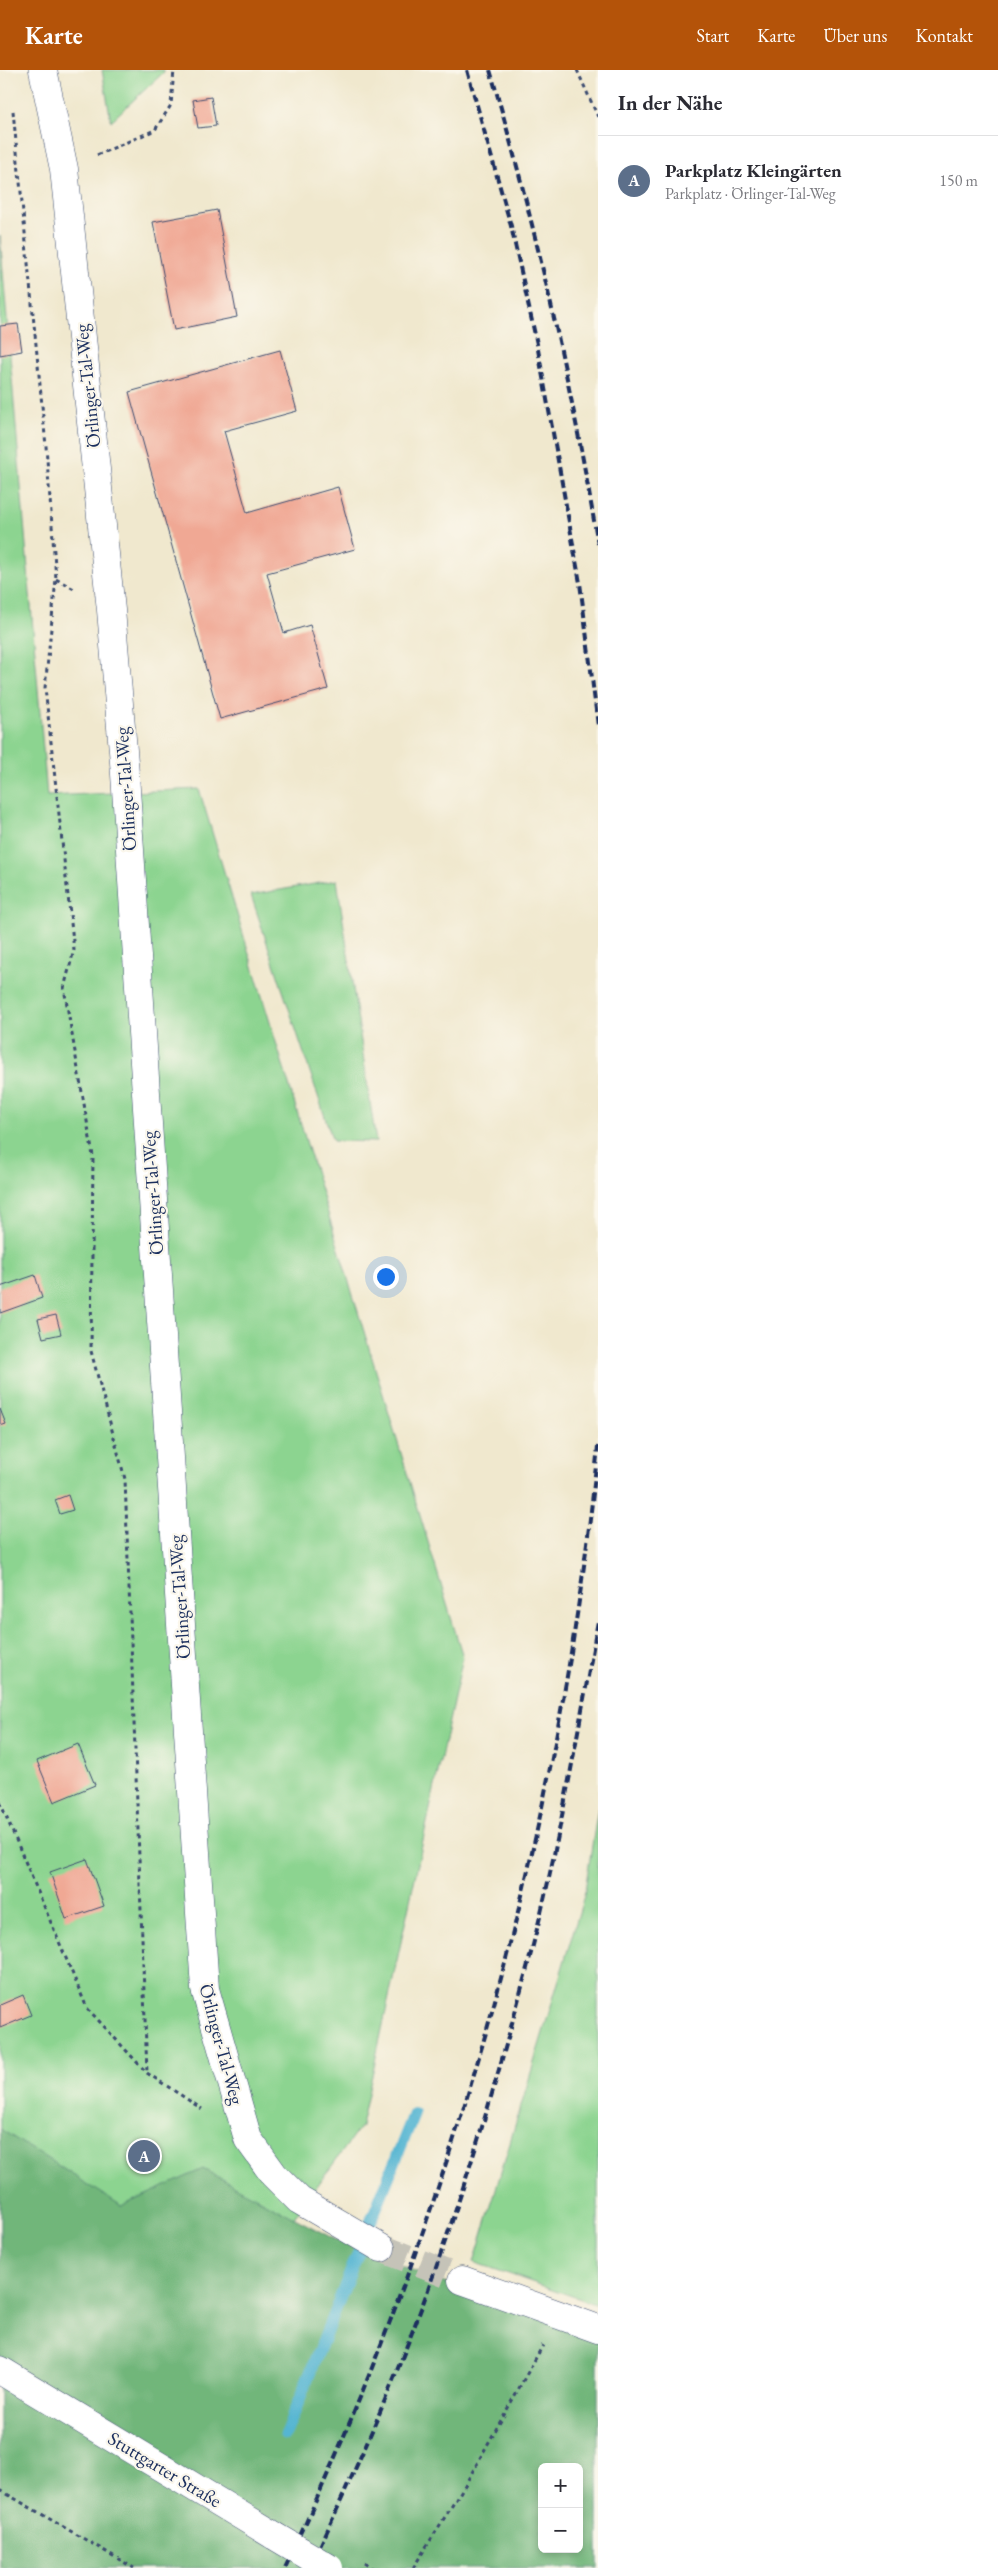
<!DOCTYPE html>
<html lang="de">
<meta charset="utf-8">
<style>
:root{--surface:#fff;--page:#f7f7f7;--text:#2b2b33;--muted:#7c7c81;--line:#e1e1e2;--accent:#b45309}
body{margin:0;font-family:"EB Garamond",serif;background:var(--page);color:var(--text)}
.controls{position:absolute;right:15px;bottom:15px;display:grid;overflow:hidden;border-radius:8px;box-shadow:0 2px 8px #0003}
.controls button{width:45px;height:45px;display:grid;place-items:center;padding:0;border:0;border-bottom:1px solid var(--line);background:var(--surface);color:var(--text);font:25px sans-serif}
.you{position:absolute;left:385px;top:1206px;width:18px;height:18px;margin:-12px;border:4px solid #fff;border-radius:50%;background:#1a73e8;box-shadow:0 0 0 8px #1a73e833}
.badge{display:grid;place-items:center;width:32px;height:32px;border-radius:50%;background:var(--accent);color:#fff;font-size:16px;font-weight:700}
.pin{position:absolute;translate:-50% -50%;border:2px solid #fff;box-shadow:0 1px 5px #0006}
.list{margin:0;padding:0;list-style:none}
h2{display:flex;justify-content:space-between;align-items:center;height:65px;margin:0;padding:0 20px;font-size:21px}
h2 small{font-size:16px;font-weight:400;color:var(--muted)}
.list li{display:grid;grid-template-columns:32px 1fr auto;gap:15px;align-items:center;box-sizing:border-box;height:90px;padding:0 20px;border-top:1px solid var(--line)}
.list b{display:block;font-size:19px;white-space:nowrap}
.list p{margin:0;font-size:16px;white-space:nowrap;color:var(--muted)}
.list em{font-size:16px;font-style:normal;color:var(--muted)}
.map{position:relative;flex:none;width:598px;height:2498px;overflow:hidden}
header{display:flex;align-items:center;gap:30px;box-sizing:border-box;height:70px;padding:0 25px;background:var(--accent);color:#fff}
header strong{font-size:24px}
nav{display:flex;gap:28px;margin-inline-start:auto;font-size:18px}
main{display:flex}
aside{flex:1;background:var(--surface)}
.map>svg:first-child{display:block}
.green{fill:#8cd490;stroke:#548277}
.forest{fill:#71b67a;stroke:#46726c;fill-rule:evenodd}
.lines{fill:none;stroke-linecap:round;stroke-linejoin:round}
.stream{stroke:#54b5d2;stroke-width:12}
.building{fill:#f0a894}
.minor-tunnel{stroke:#c5c3b8;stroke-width:28;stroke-dasharray:28 14;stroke-linecap:butt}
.minor-casing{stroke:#3b4b6f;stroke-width:29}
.secondary-casing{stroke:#3b4b6f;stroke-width:29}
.path{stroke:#3b4b6f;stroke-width:3;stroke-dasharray:4 4;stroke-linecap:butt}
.minor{stroke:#fff;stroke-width:28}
.secondary{stroke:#fff;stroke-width:28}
.rail{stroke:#1b2f5e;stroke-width:4;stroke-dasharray:8 4;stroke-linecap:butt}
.secondary-bridge-casing{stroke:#3b4b6f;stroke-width:29;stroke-linecap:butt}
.path-bridge{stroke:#3b4b6f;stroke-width:3;stroke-dasharray:4 4;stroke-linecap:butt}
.secondary-bridge{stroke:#fff;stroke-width:28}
.labels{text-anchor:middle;stroke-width:4.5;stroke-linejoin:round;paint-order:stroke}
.street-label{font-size:19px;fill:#1b2f5e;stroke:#fbf7ec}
</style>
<header>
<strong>Karte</strong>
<nav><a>Start</a><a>Karte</a><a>Über uns</a><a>Kontakt</a></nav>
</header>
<main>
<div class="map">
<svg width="598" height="2498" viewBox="0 0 598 2498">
<rect width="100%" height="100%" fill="#fbf7ec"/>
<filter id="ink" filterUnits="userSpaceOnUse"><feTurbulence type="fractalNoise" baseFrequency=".02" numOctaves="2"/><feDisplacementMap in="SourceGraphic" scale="10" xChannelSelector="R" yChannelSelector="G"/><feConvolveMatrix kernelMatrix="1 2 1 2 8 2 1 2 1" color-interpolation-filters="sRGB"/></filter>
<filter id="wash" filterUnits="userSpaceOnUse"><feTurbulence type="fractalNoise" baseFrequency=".0096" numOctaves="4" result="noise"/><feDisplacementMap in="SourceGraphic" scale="20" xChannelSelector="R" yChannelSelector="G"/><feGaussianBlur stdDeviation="1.12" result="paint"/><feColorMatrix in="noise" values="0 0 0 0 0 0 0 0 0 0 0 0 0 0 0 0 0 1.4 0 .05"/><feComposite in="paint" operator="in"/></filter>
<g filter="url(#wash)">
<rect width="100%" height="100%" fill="#f0e8ce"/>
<g class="green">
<path d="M102 0H164V2L111 51Z"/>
<path d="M0 166 47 726 199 719 463 1587 361 2056 239 2223 0 2075Z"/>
<path d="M337 810 376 1072 333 1071 251 825Z"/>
<path d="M598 1738V2235L474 2192 584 1826Z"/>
</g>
<path class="forest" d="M0 2059 122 2136 203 2099 338 2171 471 2223 598 2269V2498H0ZM542 2397H579V2479H542Z"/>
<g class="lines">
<path class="stream" d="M285 2365 414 2044"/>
</g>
<g id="blocks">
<g class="building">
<path d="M211 27 216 56 198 58 193 30Z"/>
<path d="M217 140 237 247 174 260 153 152Z"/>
<path d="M18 254 22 281 0 285V256Z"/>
<path d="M280 280 297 341 224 361 247 443 338 417 355 479 267 503 284 563 310 555 328 619 220 649 129 322Z"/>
<path d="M35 1205 42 1228 0 1243V1217Z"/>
<path d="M56 1245 61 1264 43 1268 38 1249Z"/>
<path d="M0 1339 6 1354 0 1356Z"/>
<path d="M68 1425 73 1440 60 1444 55 1430Z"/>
<path d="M78 1674 95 1715 54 1732 37 1691Z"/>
<path d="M87 1789 104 1836 66 1849 50 1802Z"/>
<path d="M23 1925 31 1945 0 1958V1935Z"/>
</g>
</g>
</g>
<g filter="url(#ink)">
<use href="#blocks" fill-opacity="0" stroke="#3b4b6f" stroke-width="1"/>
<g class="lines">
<path class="minor-tunnel" d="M381 2178 462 2210"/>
<g class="minor-casing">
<g id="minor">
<path d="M43 0 64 99 111 540 125 704 205 1919 248 2069 274 2105 299 2130 381 2178"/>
<path d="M462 2210 598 2259"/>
</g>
</g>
<g class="secondary-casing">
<path id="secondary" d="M0 2300 275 2466"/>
</g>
<g class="path">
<path d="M577 0 598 47"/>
<path d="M13 41 46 376 56 509 45 618 74 880 64 918 93 1086 91 1281 125 1409 147 2003"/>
<path d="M97 85 155 60 171 35 174 0"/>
<path d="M56 509 74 519"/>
<path d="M0 1732 87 1938 147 2003 202 2039"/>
<path d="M0 2420 134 2498"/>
<path d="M413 2498 465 2415 543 2275"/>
</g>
<use href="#minor" class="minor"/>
<use href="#secondary" class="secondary"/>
<g class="rail">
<path d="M467 0 511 156 537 274 580 513 598 656"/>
<path d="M490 0C536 156 571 314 598 474"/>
<path d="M285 2498C451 2146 560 1763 598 1376"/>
<path d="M310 2498C342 2429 374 2359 402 2288 455 2155 496 2016 532 1879 560 1770 578 1660 598 1551"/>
</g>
<g class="secondary-bridge-casing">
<path id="secondary-bridge" d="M275 2466 329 2498"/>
</g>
<path class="path-bridge" d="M364 2493 372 2498"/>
<use href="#secondary-bridge" class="secondary-bridge"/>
</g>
</g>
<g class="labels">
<g class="street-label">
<text transform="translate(87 316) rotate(-96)" y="7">Örlinger-Tal-Weg</text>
<text transform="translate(125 719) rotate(-94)" y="7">Örlinger-Tal-Weg</text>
<text transform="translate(152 1123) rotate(-94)" y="7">Örlinger-Tal-Weg</text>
<text transform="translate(179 1527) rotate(-94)" y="7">Örlinger-Tal-Weg</text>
<text transform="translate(222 1974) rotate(75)" y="7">Örlinger-Tal-Weg</text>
<text transform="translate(165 2399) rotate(31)" y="7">Stuttgarter Straße</text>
</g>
</g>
</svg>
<div class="controls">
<button>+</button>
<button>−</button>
</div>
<div class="you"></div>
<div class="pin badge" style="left:144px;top:2086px;background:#5c6f8a">A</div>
</div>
<aside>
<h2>In der Nähe<small></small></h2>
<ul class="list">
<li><span class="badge" style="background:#5c6f8a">A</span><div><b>Parkplatz Kleingärten</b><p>Parkplatz · Örlinger-Tal-Weg</p></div><em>150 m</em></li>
</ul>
</aside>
</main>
